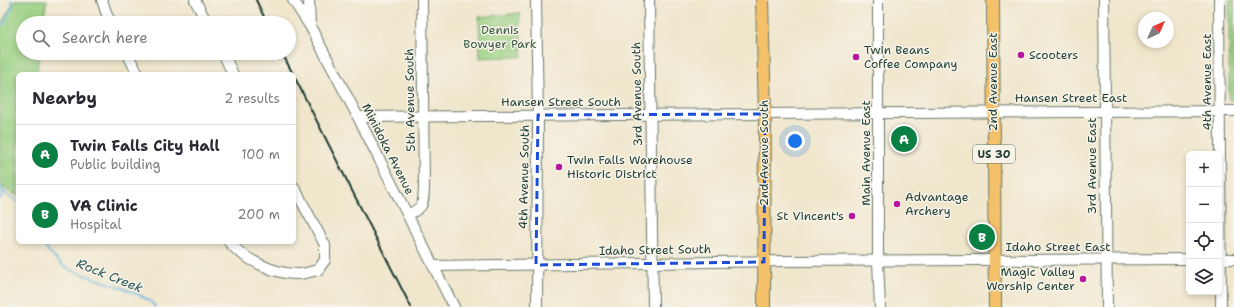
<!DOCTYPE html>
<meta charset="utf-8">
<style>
:root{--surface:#fff;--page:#f2f2f3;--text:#2b2b33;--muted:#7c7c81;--line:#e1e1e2;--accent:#0b8043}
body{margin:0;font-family:"Shantell Sans",sans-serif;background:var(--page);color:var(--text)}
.controls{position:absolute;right:12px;bottom:12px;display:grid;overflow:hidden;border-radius:6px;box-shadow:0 2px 6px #0003}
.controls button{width:36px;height:36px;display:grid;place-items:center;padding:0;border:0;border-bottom:1px solid var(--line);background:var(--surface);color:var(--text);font:20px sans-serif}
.compass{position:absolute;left:1138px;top:12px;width:36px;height:36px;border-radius:50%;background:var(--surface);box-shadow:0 2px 6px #0003;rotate:45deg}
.you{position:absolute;left:795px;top:141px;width:14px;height:14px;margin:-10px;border:3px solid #fff;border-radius:50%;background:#1a73e8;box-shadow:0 0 0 6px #1a73e833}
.badge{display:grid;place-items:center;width:26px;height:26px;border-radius:50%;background:var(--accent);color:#fff;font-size:13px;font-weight:700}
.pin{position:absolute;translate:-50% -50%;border:2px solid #fff;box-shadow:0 1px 4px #0006}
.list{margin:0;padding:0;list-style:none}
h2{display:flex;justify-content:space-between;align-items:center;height:52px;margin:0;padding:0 16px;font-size:17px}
h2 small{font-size:13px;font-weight:400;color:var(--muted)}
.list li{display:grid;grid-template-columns:26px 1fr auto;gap:12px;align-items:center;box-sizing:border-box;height:60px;padding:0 16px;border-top:1px solid var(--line)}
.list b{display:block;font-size:15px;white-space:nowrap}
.list p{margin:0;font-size:13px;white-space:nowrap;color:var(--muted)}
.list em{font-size:13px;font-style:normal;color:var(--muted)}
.icon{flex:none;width:22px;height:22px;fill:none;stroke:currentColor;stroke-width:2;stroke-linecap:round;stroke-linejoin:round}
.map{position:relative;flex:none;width:1234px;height:307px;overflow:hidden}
.search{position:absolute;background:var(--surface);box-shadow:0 2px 6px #0003;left:16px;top:16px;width:280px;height:44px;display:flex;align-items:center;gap:10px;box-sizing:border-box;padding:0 14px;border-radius:22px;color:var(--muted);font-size:15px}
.panel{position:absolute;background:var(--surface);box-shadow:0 2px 6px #0003;left:16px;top:72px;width:280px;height:172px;border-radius:6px}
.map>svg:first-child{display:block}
.green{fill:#95cd7f;stroke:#5a855a}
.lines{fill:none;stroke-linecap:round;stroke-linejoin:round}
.stream{stroke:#5eb4db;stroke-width:2}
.minor-casing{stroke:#687869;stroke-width:12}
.major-casing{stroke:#687869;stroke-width:14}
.minor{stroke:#fff;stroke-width:10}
.major{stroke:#f4c16a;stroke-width:12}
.rail{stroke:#1f3d34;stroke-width:2}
.marked{fill:none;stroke:#1d4ed8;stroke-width:3;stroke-dasharray:8 5;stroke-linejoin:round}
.poi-dot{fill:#b5179e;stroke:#f7f3e8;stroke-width:1.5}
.labels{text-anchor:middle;stroke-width:3;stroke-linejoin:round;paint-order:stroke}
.shield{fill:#f7f3e8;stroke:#60746a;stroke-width:1}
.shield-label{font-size:11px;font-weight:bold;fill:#1f3d34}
.park-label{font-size:12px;fill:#375a43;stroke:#f7f3e8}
.poi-label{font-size:12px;fill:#1f3d34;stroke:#f7f3e8;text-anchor:start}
.street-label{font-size:12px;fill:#1f3d34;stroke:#f7f3e8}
.water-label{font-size:13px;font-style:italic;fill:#2f5b5e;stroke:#f7f3e8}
</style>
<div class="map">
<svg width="1234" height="307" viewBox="0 0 1234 307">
<rect width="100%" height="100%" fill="#f7f3e8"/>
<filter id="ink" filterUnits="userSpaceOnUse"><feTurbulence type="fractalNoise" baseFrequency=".025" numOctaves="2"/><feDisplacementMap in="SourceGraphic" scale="8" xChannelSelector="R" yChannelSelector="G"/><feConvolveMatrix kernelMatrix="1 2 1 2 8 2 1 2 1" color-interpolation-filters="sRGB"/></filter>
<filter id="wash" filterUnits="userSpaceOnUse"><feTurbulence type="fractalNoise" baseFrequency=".012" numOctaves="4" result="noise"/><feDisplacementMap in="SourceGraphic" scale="16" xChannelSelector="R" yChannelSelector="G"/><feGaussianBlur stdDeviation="0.9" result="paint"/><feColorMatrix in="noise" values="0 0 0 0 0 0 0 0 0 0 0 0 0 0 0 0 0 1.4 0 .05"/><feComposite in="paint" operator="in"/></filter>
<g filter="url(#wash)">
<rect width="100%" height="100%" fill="#f0e6cc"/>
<g class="green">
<path d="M15 0H47L43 23H23V53H39L37 74H18V196L4 189 0 181V25Z"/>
<rect x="1229" y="0" width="5" height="100"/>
<path d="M520 13 522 57 480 58 479 17Z"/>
</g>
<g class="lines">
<g class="stream">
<path d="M0 26 4 23 13 5 11 0"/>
<path d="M0 186 3 192 18 202"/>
<path d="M0 199 3 192"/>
<path d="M42 242C47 250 57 262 65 267 84 278 148 291 155 307"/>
</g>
</g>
</g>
<g filter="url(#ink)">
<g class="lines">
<g class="minor-casing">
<g id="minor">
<path d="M102 0 107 15 111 23"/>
<path d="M195 0 207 23"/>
<path d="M293 0 310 26"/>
<path d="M309 0 310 26 358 117 454 307"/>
<path d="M536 0 538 115 537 307"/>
<path d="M649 0 653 307"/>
<path d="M878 0V261L880 307"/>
<path d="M1104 0 1107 307"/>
<path d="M1219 0 1221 307"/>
<path d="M127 53 138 74"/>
<path d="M223 53 233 74"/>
<path d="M358 117C650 115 942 112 1234 111"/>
<path d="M408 215C424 206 423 206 424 188L422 0"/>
<path d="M229 242C243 259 276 275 299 274 305 274 312 271 318 270L325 260V245L294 187"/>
<path d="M1219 259H1234"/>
<path d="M433 266 786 261 1189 259"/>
</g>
</g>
<g class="major-casing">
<g id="major">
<path d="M762 0 765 114 764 307"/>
<path d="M993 0 995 307"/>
</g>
</g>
<use href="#minor" class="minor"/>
<use href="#major" class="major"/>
<g class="rail">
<path d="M256 0 267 23"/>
<path d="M282 53 293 74"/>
<path d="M294 76 411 307"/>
</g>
</g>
</g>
<path class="marked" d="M765 114 764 262 536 265 538 115Z"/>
<g class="poi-dot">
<circle cx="1021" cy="55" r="4"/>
<circle cx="856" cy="57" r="4"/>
<circle cx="559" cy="167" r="4"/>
<circle cx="897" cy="204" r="4"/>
<circle cx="852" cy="216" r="4"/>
<circle cx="1083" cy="279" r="4"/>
</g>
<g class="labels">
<rect class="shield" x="973" y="145" width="42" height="18" rx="3"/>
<g class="shield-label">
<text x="994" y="158">US 30</text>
</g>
<g class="park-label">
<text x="500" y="34">Dennis<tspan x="500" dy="14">Bowyer Park</tspan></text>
</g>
<g class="poi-label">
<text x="864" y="54">Twin Beans<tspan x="864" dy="14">Coffee Company</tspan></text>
<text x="1029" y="59">Scooters</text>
<text x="567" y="164">Twin Falls Warehouse<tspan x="567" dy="14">Historic District</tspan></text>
<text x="905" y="201">Advantage<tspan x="905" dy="14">Archery</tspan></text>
<text x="844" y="220" text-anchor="end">St Vincent's</text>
<text x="1075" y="276" text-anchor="end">Magic Valley<tspan x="1075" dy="14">Worship Center</tspan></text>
</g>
<g class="street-label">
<text transform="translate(993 82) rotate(-90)" y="4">2nd Avenue East</text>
<text transform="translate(1207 82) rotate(-90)" y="4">4th Avenue East</text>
<text transform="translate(637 94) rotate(-91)" y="4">3rd Avenue South</text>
<text x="1071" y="102">Hansen Street East</text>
<text transform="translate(410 100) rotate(-91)" y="4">5th Avenue South</text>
<text x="561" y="106">Hansen Street South</text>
<text transform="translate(388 149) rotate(63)" y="4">Minidoka Avenue</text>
<text transform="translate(764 153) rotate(-90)" y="4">2nd Avenue South</text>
<text transform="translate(866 153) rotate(-90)" y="4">Main Avenue East</text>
<text transform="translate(1092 166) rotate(-90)" y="4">3rd Avenue East</text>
<text transform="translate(524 177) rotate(-89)" y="4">4th Avenue South</text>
<text x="1058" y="251">Idaho Street East</text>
<text transform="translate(655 250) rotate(-1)" y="4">Idaho Street South</text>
</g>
<g class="water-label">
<text transform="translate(110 275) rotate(22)" y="5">Rock Creek</text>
</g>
</g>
</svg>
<div class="controls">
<button>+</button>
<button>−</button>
<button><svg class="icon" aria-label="locate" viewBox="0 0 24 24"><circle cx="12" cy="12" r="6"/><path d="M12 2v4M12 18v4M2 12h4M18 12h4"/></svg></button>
<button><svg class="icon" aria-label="layers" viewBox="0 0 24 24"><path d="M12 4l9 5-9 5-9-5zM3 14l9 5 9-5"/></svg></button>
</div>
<svg class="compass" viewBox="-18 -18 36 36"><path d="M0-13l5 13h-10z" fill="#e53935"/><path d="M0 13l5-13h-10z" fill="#7c7c81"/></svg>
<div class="you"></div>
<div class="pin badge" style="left:904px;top:139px">A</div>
<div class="pin badge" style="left:982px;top:237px">B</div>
<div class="search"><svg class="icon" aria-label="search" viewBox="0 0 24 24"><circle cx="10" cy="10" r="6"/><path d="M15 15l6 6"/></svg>Search here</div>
<section class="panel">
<h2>Nearby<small>2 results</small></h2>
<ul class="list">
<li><span class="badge">A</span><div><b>Twin Falls City Hall</b><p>Public building</p></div><em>100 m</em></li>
<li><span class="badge">B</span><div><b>VA Clinic</b><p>Hospital</p></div><em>200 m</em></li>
</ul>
</section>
</div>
